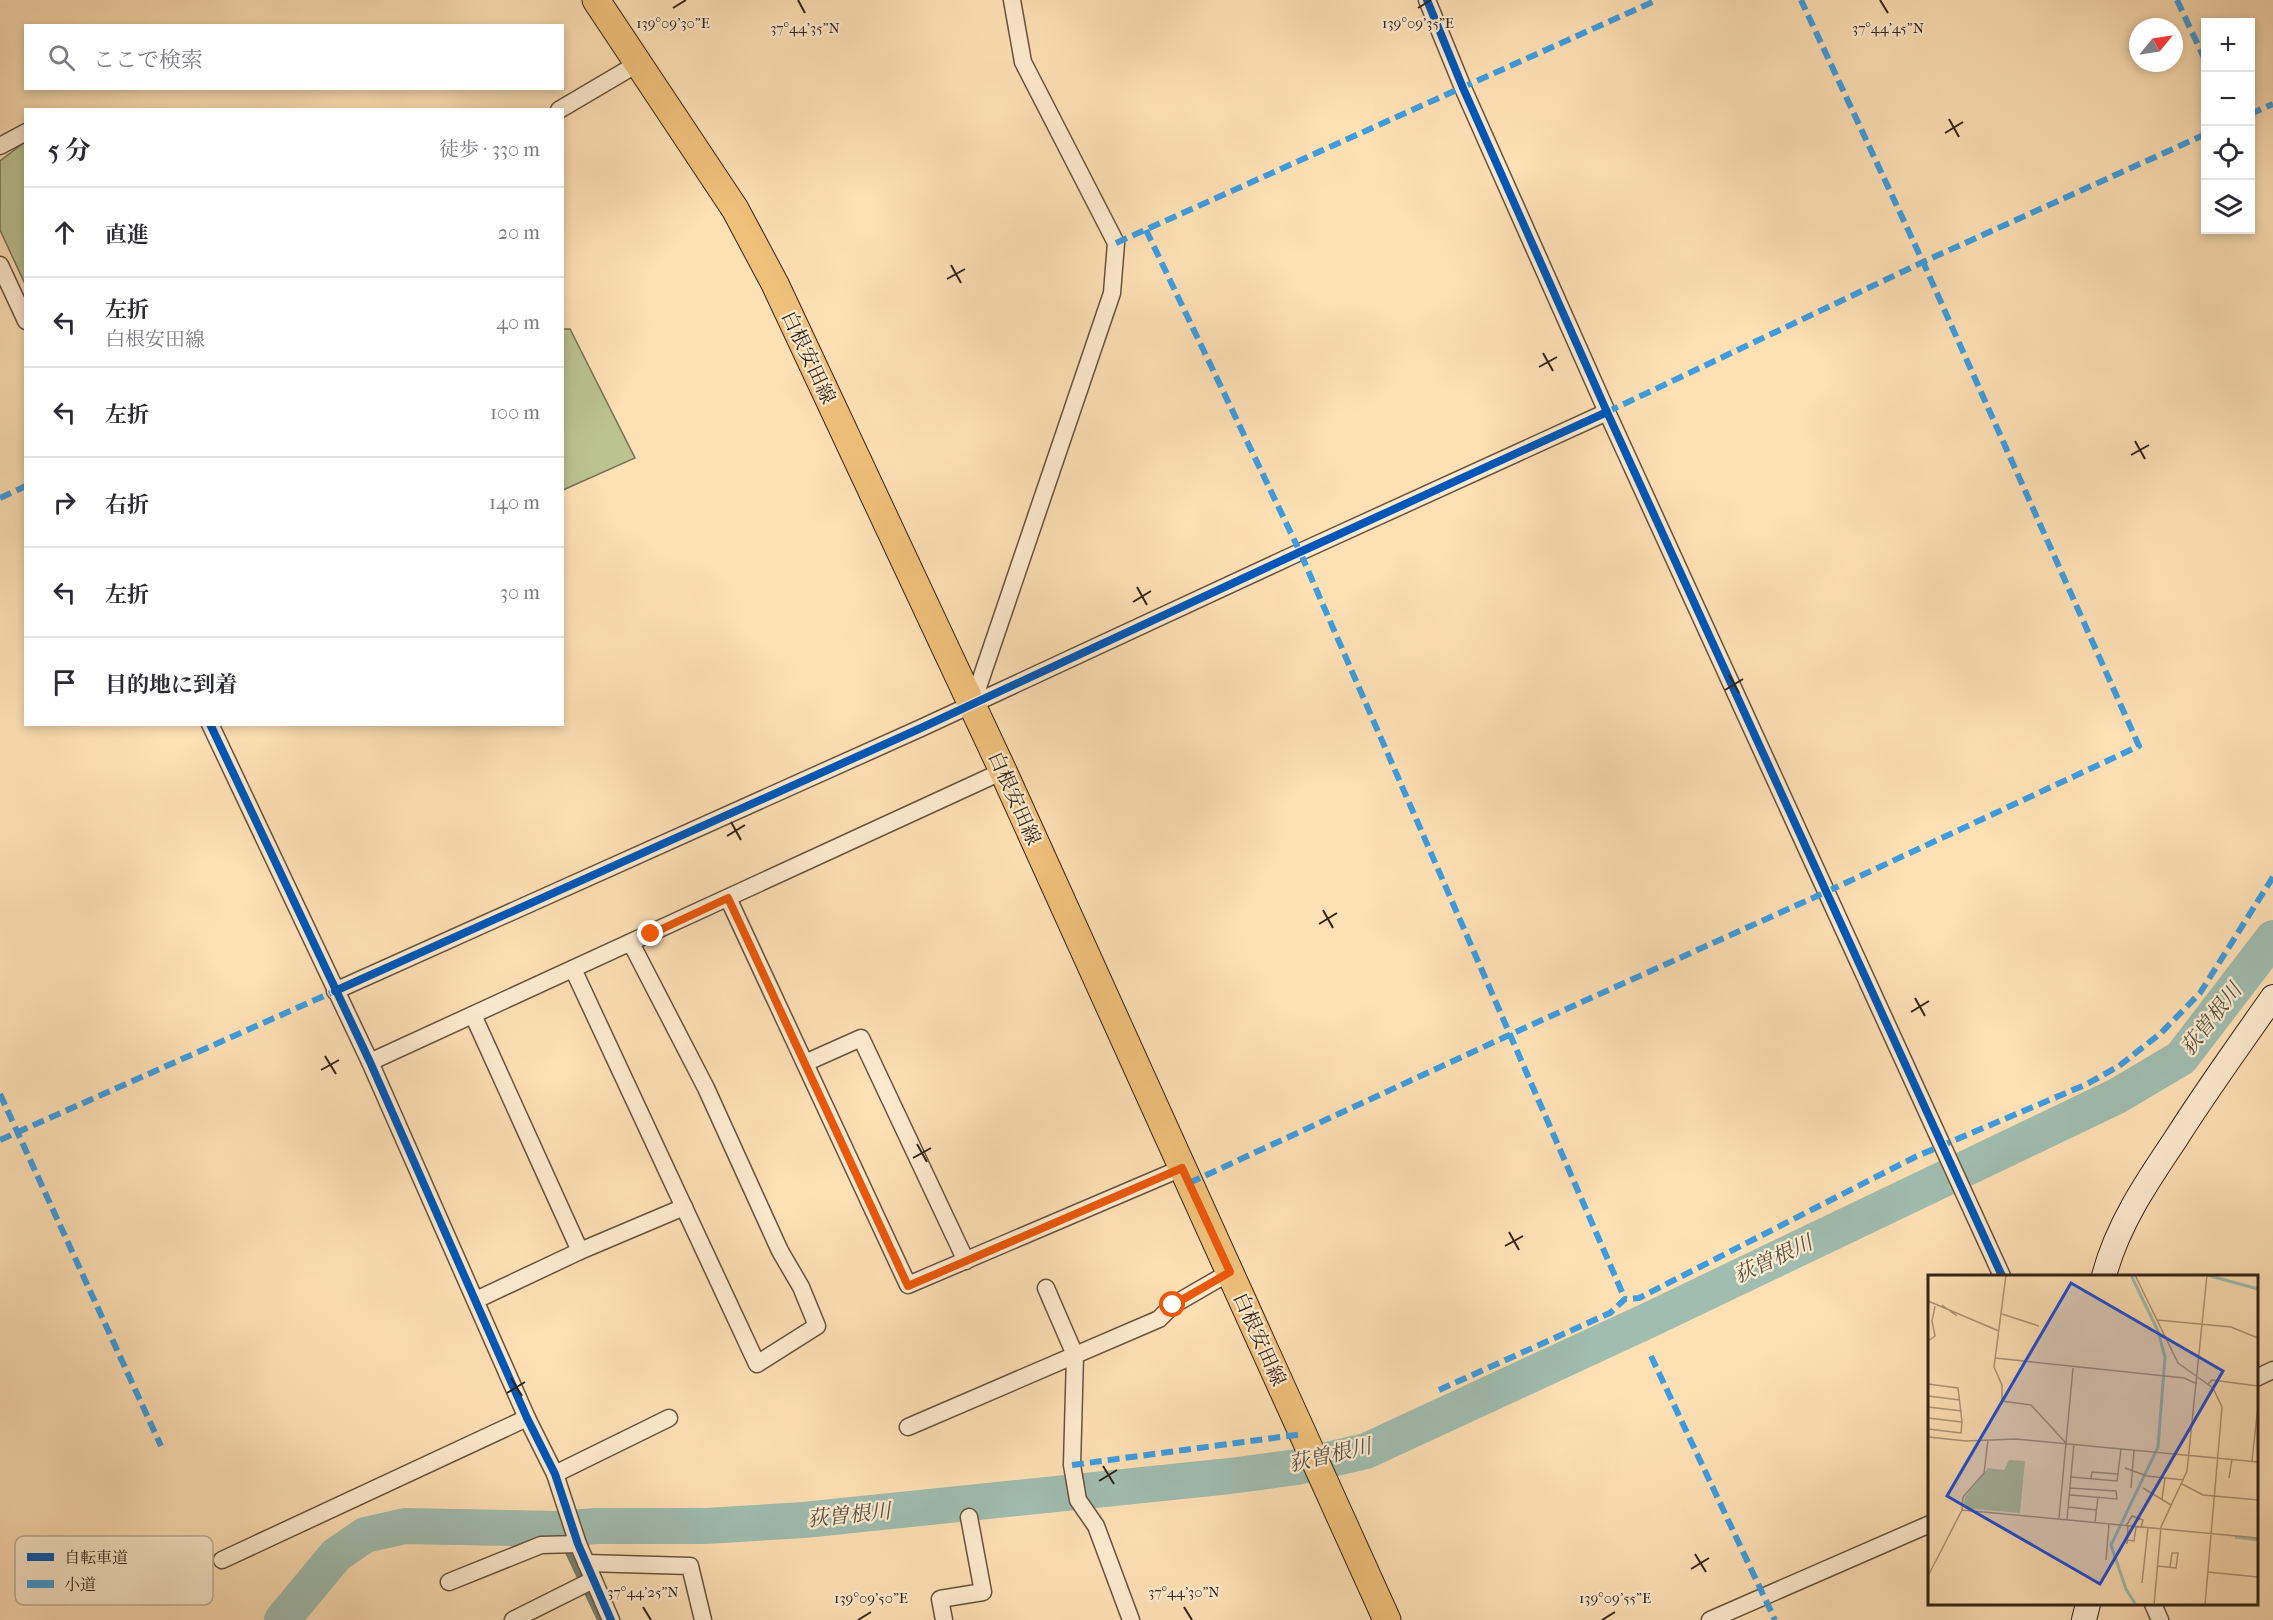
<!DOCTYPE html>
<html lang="ja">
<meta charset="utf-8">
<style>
:root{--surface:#fff;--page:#f2f2f3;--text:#2b2b33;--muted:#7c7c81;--line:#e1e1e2}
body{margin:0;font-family:"IM FELL French Canon","Noto Serif JP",serif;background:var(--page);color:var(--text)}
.controls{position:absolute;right:18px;top:18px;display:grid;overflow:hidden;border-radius:0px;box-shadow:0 3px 9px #0003}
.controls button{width:54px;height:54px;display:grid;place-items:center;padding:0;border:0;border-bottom:2px solid var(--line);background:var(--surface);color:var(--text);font:30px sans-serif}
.compass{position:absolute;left:2129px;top:18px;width:54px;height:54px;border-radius:50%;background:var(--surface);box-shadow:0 3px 9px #0003;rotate:60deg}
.stop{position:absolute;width:18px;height:18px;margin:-14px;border:4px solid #ea580c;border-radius:50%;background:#fff}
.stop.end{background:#ea580c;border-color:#fff;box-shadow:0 2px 6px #0008}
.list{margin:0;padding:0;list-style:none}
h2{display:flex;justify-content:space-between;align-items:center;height:78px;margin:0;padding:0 24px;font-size:26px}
h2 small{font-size:20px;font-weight:400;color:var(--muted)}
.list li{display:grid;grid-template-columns:39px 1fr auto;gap:18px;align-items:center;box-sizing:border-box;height:90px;padding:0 24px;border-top:2px solid var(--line)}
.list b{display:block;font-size:22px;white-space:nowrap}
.list p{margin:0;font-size:20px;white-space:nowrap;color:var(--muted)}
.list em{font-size:20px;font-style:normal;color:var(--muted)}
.icon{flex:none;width:33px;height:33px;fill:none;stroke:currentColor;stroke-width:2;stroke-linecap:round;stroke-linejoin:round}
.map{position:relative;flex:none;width:2273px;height:1620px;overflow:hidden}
.search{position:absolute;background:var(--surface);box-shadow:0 3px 9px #0003;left:24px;top:24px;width:540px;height:66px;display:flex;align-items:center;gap:15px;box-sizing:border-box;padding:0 21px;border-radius:0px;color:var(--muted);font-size:22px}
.panel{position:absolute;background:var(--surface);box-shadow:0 3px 9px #0003;left:24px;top:108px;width:540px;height:618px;border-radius:0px}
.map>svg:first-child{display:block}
.green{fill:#bbc391;stroke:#787254;stroke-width:1.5}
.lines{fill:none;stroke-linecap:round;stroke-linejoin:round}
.stream{stroke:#757f73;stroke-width:6}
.river{stroke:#a0bdb0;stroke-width:36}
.street-casing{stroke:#67523e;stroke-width:19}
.secondary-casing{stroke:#352217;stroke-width:26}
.primary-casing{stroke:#352217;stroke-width:29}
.street{stroke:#feebcf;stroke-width:16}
.secondary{stroke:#feebcf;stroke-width:24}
.primary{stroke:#efc07a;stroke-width:27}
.quiet{stroke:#3e9cdf;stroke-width:6;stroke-dasharray:12 6;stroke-linecap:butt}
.cycleway-casing{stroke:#feebcf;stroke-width:11}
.cycleway{stroke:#0057b8;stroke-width:8}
.route{stroke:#ea580c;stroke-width:8}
.ticks{fill:none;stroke:#352217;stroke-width:2}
.labels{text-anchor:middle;stroke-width:4.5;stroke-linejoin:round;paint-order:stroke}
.street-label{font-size:20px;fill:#352217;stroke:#feebcf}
.water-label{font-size:21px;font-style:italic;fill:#555045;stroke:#feebcf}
.inset-river{fill:none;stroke:#a0bdb0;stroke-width:3}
.inset-road{fill:none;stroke:#ae9476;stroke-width:1.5}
.view{fill:#1d4ed8;fill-opacity:0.15;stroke:#1d4ed8;stroke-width:3}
.inset-edge{fill:none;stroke:#352217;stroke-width:3}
.key{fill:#feebcf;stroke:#c2af98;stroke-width:1.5}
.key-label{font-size:16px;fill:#352217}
.ticks-label{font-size:15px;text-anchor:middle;fill:#352217;stroke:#feebcf;stroke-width:4.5;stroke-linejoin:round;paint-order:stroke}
</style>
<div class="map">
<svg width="2273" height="1620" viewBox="0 0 2273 1620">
<rect width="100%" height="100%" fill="#fee0b5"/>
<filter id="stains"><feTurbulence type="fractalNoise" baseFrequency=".00333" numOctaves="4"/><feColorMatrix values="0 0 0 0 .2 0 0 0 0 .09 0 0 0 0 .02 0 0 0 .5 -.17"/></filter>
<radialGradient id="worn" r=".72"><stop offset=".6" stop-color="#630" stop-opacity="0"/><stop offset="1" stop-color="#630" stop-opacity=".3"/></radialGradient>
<g class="green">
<path d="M25 142V284L0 230V161Z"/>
<path d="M562 329H570L635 458 563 490Z"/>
</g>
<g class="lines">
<path class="stream" d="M557 1529 600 1620"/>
<path class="river" d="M282 1620 336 1555 365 1535 405 1526 557 1529 596 1526H706L804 1520 1230 1476 1297 1467 1366 1451 1649 1320 2117 1096 2181 1058 2273 938"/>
<g class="street-casing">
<g id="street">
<path d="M1427 0 1463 88 1607 412 2002 1276"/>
<path d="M559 110 637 64"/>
<path d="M0 146 26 132"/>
<path d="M0 265 26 321"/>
<path d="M972 705 1112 293 1116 243 1023 62 1012 0"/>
<path d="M210 724 370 1062 527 1418 555 1474 578 1544 611 1620"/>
<path d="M728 898 908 1285 1182 1168"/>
<path d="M573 969 757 1364 817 1326 801 1287 780 1251 706 1088 631 943"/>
<path d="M335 991 921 728 1300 552 1607 412"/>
<path d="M473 1015 580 1251"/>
<path d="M370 1062 1003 771"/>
<path d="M805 1063 861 1038 966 1261"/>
<path d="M1046 1288 1075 1355 1072 1465 1078 1500 1096 1526 1131 1620"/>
<path d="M476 1300 580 1251 684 1207"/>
<path d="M2256 1378 2273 1370"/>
<path d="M908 1427 1159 1319 1173 1305 1230 1272"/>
<path d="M555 1474 669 1418"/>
<path d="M222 1560 527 1418"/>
<path d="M586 1563 690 1566 703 1620"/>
<path d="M449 1582 541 1545 578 1544"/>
<path d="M2153 1604 2160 1620"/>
<path d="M513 1620 593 1580"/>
<path d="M944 1620 940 1599 983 1592 969 1517"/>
<path d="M1710 1620 1930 1524"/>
</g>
</g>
<g class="secondary-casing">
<g id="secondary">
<path d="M2104 1276C2117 1226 2146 1183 2175 1140 2206 1091 2240 1044 2273 997"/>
<path d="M2084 1620 2088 1604"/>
</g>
</g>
<g class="primary-casing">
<path id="primary" d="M596 0 735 209 775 284 1003 771 1387 1620"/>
</g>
<use href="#street" class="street"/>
<use href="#secondary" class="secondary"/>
<use href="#primary" class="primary"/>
<g class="quiet">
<path d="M2177 0 2206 62"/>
<path d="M2250 114 2273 104"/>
<path d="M1146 230 1300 552 1625 1299"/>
<path d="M1116 243 1657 0"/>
<path d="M1607 412 1923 262 2206 134"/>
<path d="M0 498 26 486"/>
<path d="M0 1094 161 1446"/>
<path d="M0 1140 335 991"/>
<path d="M1189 1183 1531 1025 1826 892 2139 746 1923 262 1801 0"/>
<path d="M1651 1356 1775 1620"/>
<path d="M1439 1390 1610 1313 1625 1299 1639 1298 1915 1157 2087 1084 2119 1066 2161 1033 2200 993 2273 877"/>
<path d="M1072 1465 1303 1434"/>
</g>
<g class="cycleway-casing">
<g id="cycleway">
<path d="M1427 0 1463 88 1607 412 2002 1276"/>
<path d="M210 724 370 1062 527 1418 555 1474 578 1544 611 1620"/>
<path d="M335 991 921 728 1300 552 1607 412"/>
</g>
</g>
<use href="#cycleway" class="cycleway"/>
</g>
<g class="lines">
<path class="route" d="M651 934 728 898 908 1286 1182 1168 1230 1272 1173 1305"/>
</g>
<path class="ticks" d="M798 0 805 13M1880 0 1888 13M673 8 686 0M1418 8 1431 0M1949 119 1959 137M1945 133 1963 122M951 265 961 283M947 279 965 269M1543 353 1553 371M1539 367 1557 357M2135 441 2145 459M2131 455 2149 445M1137 587 1147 605M1133 602 1151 591M1729 675 1739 693M1725 690 1743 679M731 822 741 840M727 836 745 825M1323 910 1333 928M1319 924 1337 913M1915 998 1925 1016M1911 1012 1929 1001M325 1056 336 1074M321 1070 339 1060M917 1144 927 1162M913 1158 931 1148M1509 1232 1519 1250M1505 1246 1523 1236M511 1378 522 1396M507 1393 525 1382M1103 1466 1114 1484M1099 1481 1117 1470M1695 1554 1706 1572M1691 1569 1709 1558M643 1607 651 1620M1184 1607 1192 1620M858 1620 871 1612M1602 1620 1615 1612"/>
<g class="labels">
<g class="street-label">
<text transform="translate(809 357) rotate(65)" y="7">白根安田線</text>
<text transform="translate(1015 798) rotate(66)" y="7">白根安田線</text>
<text transform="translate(1260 1339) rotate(66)" y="7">白根安田線</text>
</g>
<g class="water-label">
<text transform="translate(2211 1019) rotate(-52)" y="7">荻曽根川</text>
<text transform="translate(1773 1259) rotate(-25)" y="7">荻曽根川</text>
<text transform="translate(1330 1455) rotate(-13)" y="7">荻曽根川</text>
<text transform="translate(849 1515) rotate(-6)" y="7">荻曽根川</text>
</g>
</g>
<g transform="translate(1928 1275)">
<rect width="330" height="330" fill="#fee0b5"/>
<path d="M81 185 97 186 92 238 36 233 37 222 60 193 76 195Z" fill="#bbc391"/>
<path class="inset-river" d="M203 0 230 56 237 82 230 172 183 270 198 314 208 330M279 0 330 14M307 262 330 265"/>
<path class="inset-road" d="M78 0 66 92 74 110V126L103 130 138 168M207 0 250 88 285 113 294 132 277 330M0 26 71 56M14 30 29 41M74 39 111 51M229 45 303 52 330 63M0 66 7 61 4 46 7 31M67 83 256 103 269 109M0 109 30 113 34 147 33 158 0 154M280 109 284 105 330 111M0 121 32 125M0 132 34 136M0 143 34 147M0 162 38 166 88 164 330 187M324 186 330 131M197 193 219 201 256 205M143 202 189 206 193 174M163 203 164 197 190 199M301 203 304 184M254 209 275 220 330 225M203 213 206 175M215 213 243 230M142 220 189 224 188 216 142 213M234 224 237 203M140 232 168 235M34 235 330 263M131 243 145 93M139 244 146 169M167 247 170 222M198 251 204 241 215 245 213 253M199 265 206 266 208 252M199 269 200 251M178 285 181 249M229 291 248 293 250 278H244L242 292M279 297 330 302M0 301 34 235 35 222 56 198 60 165M214 308 220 253M226 330 233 252 259 196 279 0"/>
<path class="view" d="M143 8 295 96 172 309 19 221Z"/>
<rect width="330" height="330" class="inset-edge"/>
</g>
<rect x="15" y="1536" width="198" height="69" rx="9" class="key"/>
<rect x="27" y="1553" width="27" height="8" fill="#0057b8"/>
<rect x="27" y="1580" width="27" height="8" fill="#3e9cdf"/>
<g class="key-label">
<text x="64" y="1563">自転車道</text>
<text x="64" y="1590">小道</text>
</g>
<g class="ticks-label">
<text x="673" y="28">139°09'30"E</text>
<text x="1418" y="28">139°09'35"E</text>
<text x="805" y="33">37°44'35"N</text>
<text x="1888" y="33">37°44'45"N</text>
<text x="643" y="1597">37°44'25"N</text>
<text x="1184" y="1597">37°44'30"N</text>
<text x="871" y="1603">139°09'50"E</text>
<text x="1615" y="1603">139°09'55"E</text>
</g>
<rect width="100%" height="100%" filter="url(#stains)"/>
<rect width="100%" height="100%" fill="url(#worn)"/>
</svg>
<div class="controls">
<button>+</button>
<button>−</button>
<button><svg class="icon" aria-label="locate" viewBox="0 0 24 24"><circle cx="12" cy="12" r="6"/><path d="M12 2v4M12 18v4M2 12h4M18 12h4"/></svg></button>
<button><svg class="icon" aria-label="layers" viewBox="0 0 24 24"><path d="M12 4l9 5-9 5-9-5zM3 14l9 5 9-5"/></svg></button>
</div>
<svg class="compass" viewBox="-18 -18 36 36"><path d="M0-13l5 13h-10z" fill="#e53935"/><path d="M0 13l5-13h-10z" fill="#7c7c81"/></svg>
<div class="stop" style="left:1173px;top:1305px"></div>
<div class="stop end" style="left:651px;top:934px"></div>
<div class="search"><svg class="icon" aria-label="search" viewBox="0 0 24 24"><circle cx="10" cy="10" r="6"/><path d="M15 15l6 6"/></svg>ここで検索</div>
<section class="panel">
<h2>5 分<small>徒歩 · 330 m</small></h2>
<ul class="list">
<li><svg class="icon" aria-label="ahead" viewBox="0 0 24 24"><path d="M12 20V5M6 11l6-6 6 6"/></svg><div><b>直進</b></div><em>20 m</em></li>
<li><svg class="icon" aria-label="left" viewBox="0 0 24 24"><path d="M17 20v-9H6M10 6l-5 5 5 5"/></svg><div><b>左折</b><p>白根安田線</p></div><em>40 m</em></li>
<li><svg class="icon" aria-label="left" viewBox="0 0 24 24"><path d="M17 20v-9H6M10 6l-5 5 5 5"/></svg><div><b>左折</b></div><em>100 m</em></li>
<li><svg class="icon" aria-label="right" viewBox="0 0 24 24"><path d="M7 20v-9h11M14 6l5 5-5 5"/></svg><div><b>右折</b></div><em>140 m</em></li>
<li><svg class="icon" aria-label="left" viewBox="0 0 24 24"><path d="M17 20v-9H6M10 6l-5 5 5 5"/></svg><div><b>左折</b></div><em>30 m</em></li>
<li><svg class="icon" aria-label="arrive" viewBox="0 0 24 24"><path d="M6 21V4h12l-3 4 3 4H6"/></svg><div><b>目的地に到着</b></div></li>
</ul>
</section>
</div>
